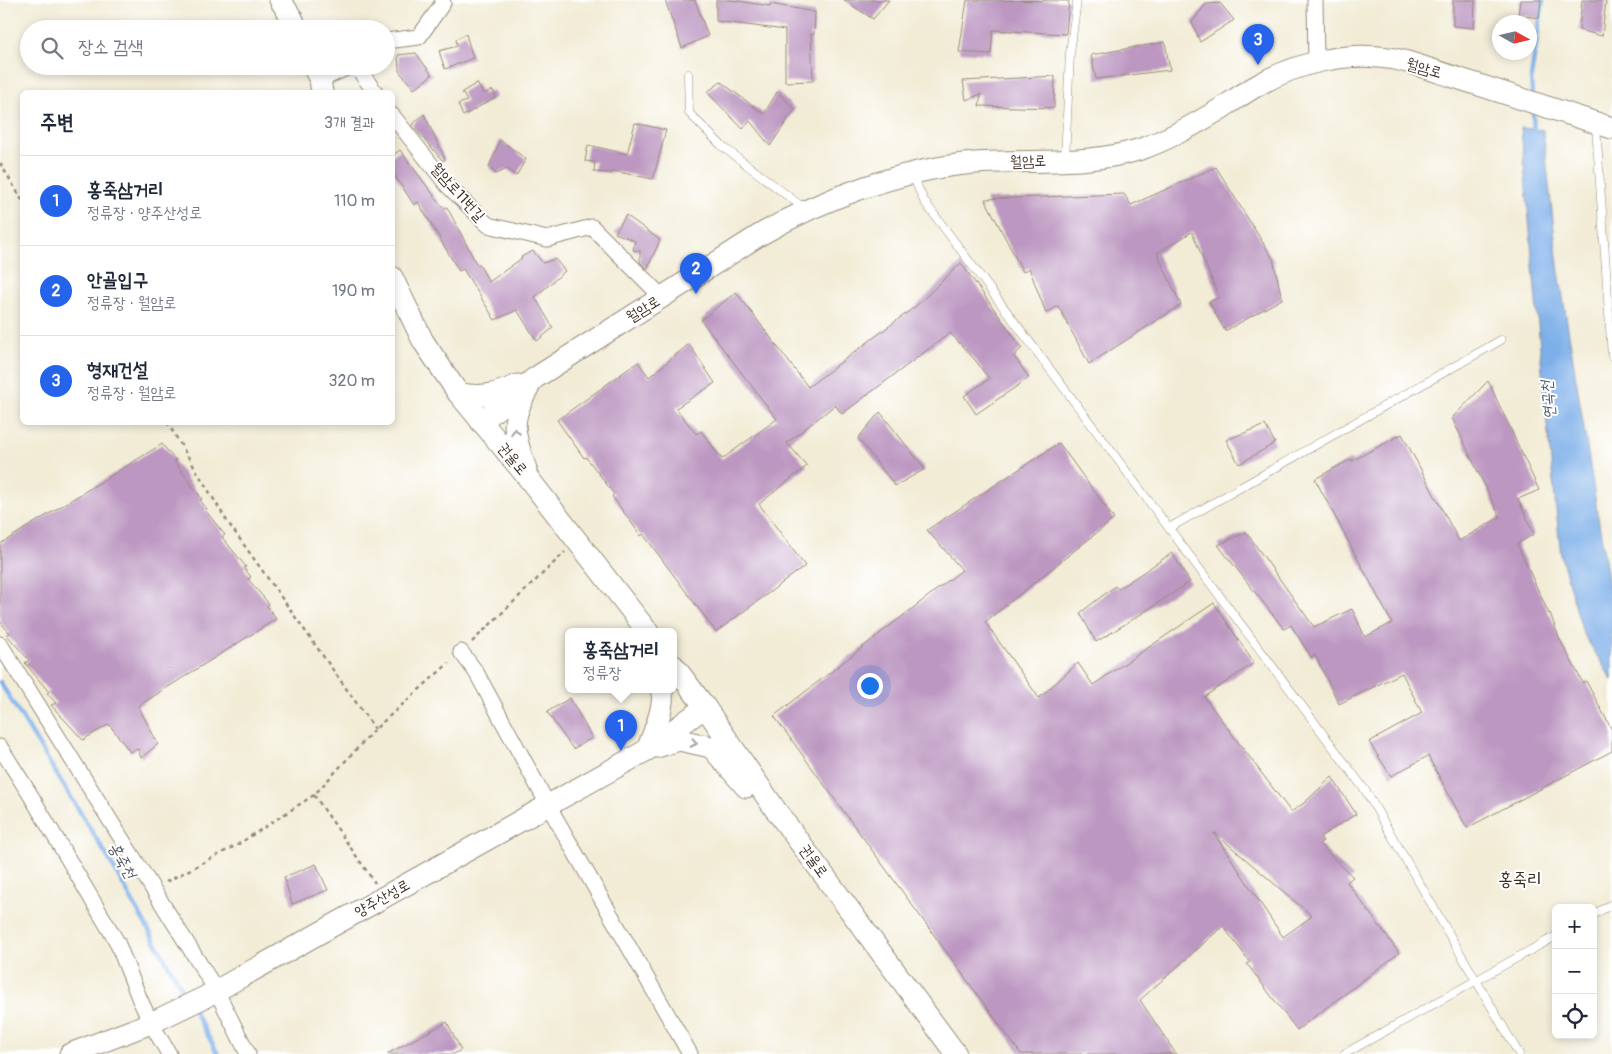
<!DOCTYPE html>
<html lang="ko">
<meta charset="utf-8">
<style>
:root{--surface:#fff;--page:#f6f6f7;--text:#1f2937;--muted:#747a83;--line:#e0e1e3;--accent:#2563eb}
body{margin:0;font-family:Pangolin,"Poor Story",sans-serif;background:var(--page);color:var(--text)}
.controls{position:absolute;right:15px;bottom:15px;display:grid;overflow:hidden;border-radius:8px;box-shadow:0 2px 8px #0003}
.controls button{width:45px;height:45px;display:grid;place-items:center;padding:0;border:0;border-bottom:1px solid var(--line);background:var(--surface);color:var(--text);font:25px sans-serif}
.compass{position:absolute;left:1492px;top:15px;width:45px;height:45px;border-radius:50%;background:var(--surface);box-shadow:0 2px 8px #0003;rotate:98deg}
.you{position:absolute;left:869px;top:685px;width:18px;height:18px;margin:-12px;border:4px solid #fff;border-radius:50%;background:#1a73e8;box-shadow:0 0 0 8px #1a73e833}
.badge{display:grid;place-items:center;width:32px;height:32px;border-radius:50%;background:var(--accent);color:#fff;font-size:16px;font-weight:700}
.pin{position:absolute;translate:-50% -41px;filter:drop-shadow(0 1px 2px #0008)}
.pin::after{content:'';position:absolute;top:26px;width:18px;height:15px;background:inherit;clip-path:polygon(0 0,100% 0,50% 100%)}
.popup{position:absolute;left:565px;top:628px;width:112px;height:65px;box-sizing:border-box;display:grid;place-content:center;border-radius:8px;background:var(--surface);filter:drop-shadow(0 1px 4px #0005);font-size:16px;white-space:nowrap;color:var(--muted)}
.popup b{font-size:19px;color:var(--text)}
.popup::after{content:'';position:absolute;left:50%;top:100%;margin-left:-10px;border:10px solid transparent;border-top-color:var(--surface)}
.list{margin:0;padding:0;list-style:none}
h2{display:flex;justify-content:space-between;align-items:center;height:65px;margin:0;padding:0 20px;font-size:21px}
h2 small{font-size:16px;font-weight:400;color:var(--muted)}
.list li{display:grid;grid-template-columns:32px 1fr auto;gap:15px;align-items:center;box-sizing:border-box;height:90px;padding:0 20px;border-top:1px solid var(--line)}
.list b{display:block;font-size:19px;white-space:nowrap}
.list p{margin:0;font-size:16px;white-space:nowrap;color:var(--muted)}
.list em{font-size:16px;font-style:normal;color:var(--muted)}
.icon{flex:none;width:28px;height:28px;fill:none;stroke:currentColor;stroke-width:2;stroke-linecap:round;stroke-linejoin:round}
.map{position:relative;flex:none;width:1612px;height:1054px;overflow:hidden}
.search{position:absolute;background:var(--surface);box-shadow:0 2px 8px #0003;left:20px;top:20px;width:375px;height:55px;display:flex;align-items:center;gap:12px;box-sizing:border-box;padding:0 18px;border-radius:28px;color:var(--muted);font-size:19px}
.panel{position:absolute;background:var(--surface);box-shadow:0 2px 8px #0003;left:20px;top:90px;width:375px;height:335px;border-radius:8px}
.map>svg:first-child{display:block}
.water{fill:#7dafe9;stroke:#5c6c84}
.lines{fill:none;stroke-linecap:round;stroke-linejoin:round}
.stream{stroke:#7dafe9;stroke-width:4.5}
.building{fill:#bc97c1;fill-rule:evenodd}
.lane-casing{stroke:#968b7a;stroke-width:9}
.street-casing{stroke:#968b7a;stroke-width:17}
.secondary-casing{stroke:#968b7a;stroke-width:23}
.path{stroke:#968b7a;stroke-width:2.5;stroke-dasharray:4 4;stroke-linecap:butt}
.lane{stroke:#fff;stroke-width:8}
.street{stroke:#fff;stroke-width:15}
.secondary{stroke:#fff;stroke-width:21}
.oneway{stroke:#a79f9a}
.labels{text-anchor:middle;stroke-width:4;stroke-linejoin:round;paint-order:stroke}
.street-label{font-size:15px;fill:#3b2a1e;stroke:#fff}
.water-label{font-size:16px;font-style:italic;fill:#525965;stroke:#fff}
.quarter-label{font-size:18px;fill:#3b2a1e;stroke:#fff}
</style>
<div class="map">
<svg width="1612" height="1054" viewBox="0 0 1612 1054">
<rect width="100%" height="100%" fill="#fff"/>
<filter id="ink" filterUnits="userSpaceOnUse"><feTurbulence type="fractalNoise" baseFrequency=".02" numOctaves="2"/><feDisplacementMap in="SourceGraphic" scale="10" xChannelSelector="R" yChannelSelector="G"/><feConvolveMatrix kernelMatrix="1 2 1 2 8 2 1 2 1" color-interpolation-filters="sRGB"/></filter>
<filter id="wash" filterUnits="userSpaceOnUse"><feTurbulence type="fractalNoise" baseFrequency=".0096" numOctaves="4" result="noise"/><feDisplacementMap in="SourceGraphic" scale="20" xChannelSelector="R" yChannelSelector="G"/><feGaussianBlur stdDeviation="1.12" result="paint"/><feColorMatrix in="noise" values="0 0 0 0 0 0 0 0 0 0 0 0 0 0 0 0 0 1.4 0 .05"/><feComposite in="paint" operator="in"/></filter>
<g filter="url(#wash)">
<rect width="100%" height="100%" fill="#f2ecd6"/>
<path class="water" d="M1521 128 1543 130 1558 266 1612 604V680L1583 633 1561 556 1545 405Z"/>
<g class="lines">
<g class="stream">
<path d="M1532 95 1531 77 1543 0"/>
<path d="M1533 108 1534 133"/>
<path d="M0 682 107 856 188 1000"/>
<path d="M193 1009 218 1054"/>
</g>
</g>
<g id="blocks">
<g class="building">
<path d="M665 0H695L708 36 682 48Z"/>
<path d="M716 0H731L770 6V4L815 12 814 34H811L813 81 785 82V30L716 21Z"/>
<path d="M844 0H889L873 19Z"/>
<path d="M967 0 1069 1 1066 34 993 30 991 54 959 52Z"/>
<path d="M1453 0H1475L1474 28 1453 26Z"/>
<path d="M1520 0H1541L1539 18 1518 15Z"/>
<path d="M1582 0H1606L1602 36 1579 30Z"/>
<path d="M1220 3 1234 20 1200 42 1192 22 1206 4Z"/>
<path d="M466 34 473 58 445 69 439 51 457 46 456 39Z"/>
<path d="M1165 42 1170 70 1096 79 1091 55Z"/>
<path d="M416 53 432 75 414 89 399 71 398 55Z"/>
<path d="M1055 76 1054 108 979 106 981 94 966 100 963 81Z"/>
<path d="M721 82 764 114 777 92 795 109 770 146 750 121 743 129 707 92Z"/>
<path d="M477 83 483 94 493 90 496 97 463 116 458 104 467 101 462 92Z"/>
<path d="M424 114 445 159 443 161 412 125Z"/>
<path d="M635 123 666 130 653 179 613 171 612 173 594 172 595 162 585 161 588 145 627 154Z"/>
<path d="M500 140 526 159 516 176 507 169 496 174 489 167Z"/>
<path d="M400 150 444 209 447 207 477 265 479 264 489 282 522 258 521 257 533 251 543 263 555 259 565 271 535 297 553 328 537 341 517 310 495 320 463 269 459 271 418 202 414 205 392 171V156Z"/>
<path d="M1216 167 1273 259 1282 299 1225 331 1209 302 1219 297 1192 232 1157 253 1181 305 1089 364 1058 306 1046 313 1029 268 1023 272 985 199 1124 194 1131 205Z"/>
<path d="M626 215 660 240 647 269 640 262V251L633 250 635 241 615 233Z"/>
<path d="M961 263 1022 348 1014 356 1029 378 976 414 964 396 989 379 976 361 950 333 842 414 835 405 787 443 807 466 759 504 805 566 716 632 643 534 641 536 612 496 614 494 586 457 584 458 557 420 638 362 649 377 689 344 715 383 676 408 696 434 701 431 722 459 777 419 701 320 736 292 808 387 916 306Z"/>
<path d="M1488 381 1539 490 1518 499 1534 534 1517 544 1549 614 1550 613 1559 638 1583 683 1586 681 1612 730V751L1467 828 1428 756 1391 776 1369 742 1422 713 1402 673 1339 704 1315 655 1311 657 1291 625 1284 629 1218 545 1246 532 1314 627 1352 609 1365 637 1392 623 1315 479 1351 459 1352 461 1402 434 1459 541 1500 517 1452 418Z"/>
<path d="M880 412 925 469 895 486 858 438Z"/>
<path d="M1265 425 1275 443 1239 464 1226 440Z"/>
<path d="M1059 443 1114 519 985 622 1039 698 1078 663 1093 685 1214 603 1254 663 1204 697 1291 812 1304 803 1332 777 1356 814 1320 837 1323 841 1319 844 1353 877 1347 882 1399 953 1297 1030 1247 964 1250 962 1223 926 1140 1000 1176 1054H1021L774 716 962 570 927 530ZM1214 833H1215L1312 916 1283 937Z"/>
<path d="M162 444 176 461H174L202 499 200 500 207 509 205 510 225 535 222 537 246 567 244 568 251 577 248 579 269 604 267 606 276 619 138 706 158 744 141 758 138 749 130 752 109 724 83 740 51 705 56 703 47 693 49 692 25 663 29 660 7 635 10 633 0 622V544Z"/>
<path d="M1172 553 1190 582 1135 618 1096 642 1080 613 1115 586 1118 589Z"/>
<path d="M570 698 592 738 573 749 547 712Z"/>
<path d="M316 864 328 890 292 904 284 877Z"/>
<path d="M447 1022 461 1050 454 1054H387Z"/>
</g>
</g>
</g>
<g filter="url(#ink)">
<use href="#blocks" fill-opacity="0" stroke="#968b7a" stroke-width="1"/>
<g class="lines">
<g class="lane-casing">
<g id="lane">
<path d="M688 74 689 113 722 146 805 209"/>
<path d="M1596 126 1612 356"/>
<path d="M1065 160 1070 53 1077 0"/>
<path d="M912 174 924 201 1365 790 1519 1054"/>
<path d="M1169 528 1501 340"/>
<path d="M1593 915 1612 904"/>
<path d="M1344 1054 1556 936"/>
</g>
</g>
<g class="street-casing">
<g id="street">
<path d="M1315 0 1316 62"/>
<path d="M386 41 419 37 443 3 442 0"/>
<path d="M356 66 375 92"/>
<path d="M320 80 351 66"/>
<path d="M392 115 448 186 488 225 547 239 592 227 662 297"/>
<path d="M0 644 216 990 248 1054"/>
<path d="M461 652 476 672 548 805 690 1054"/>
<path d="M0 747 31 796 117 942 140 1000 151 1023 169 1054"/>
</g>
</g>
<g class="secondary-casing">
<g id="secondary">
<path d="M280 0 292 18 297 29"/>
<path d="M313 66 320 80 322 92"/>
<path d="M392 277 423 341 458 393 529 479 648 632"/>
<path d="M458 393C481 399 497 394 518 385"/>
<path d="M481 422 535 378 758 236C821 199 902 169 975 163 1030 159 1088 166 1141 149 1170 139 1196 124 1222 108 1234 100 1247 91 1260 84 1298 63 1344 52 1388 58 1398 59 1408 62 1417 65L1612 128"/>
<path d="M526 469C514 432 508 423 529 387"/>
<path d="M674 666 705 707 775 809 956 1054"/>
<path d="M657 747 679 740 711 747 746 787"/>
<path d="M647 750C652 736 667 704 661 690"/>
<path d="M70 1054 151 1023 205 997 647 750 705 707"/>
</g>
</g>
<g class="path">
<path d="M0 163 22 200"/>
<path d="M167 422 227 521 375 729"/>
<path d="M472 642 565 552"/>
<path d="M314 795 375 883"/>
<path d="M166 882 237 845 314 795 375 729 449 663"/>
</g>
<use href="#lane" class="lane"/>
<use href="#street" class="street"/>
<use href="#secondary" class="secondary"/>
</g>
<defs><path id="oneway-chevron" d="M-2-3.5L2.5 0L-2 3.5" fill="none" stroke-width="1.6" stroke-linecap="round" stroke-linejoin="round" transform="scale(1.25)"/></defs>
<g class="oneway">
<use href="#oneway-chevron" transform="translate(515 432) rotate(-99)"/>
<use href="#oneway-chevron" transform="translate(694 743) rotate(12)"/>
</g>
</g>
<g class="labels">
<g class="street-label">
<text transform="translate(1424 68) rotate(16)" y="5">월암로</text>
<text transform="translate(1028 161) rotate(-2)" y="5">월암로</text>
<text transform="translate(458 192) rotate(48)" y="5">월암로11번길</text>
<text transform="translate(643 309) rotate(-32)" y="5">월암로</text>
<text transform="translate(513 459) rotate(50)" y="5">권율로</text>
<text transform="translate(814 861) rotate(54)" y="5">권율로</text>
<text transform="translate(382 898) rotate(-29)" y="5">양주산성로</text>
</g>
<g class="water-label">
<text transform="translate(1547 400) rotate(-95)" y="6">연곡천</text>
<text transform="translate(123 860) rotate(60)" y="6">홍죽천</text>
</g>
<g class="quarter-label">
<text x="1520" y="885">홍죽리</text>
</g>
</g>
</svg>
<div class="controls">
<button>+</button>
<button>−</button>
<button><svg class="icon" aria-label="locate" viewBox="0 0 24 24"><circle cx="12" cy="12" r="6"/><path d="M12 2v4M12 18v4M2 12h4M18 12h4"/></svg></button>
</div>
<svg class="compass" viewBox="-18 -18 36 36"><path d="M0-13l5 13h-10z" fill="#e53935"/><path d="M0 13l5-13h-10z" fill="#747a83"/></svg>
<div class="you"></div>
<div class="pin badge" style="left:621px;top:751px">1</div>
<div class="popup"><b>홍죽삼거리</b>정류장</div>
<div class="pin badge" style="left:696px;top:294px">2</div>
<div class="pin badge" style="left:1258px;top:65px">3</div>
<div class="search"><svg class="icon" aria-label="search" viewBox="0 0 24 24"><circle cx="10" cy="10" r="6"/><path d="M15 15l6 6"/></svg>장소 검색</div>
<section class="panel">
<h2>주변<small>3개 결과</small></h2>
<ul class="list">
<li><span class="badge">1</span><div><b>홍죽삼거리</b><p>정류장 · 양주산성로</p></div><em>110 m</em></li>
<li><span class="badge">2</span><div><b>안골입구</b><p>정류장 · 월암로</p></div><em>190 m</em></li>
<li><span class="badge">3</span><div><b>형재건설</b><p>정류장 · 월암로</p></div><em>320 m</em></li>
</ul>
</section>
</div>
